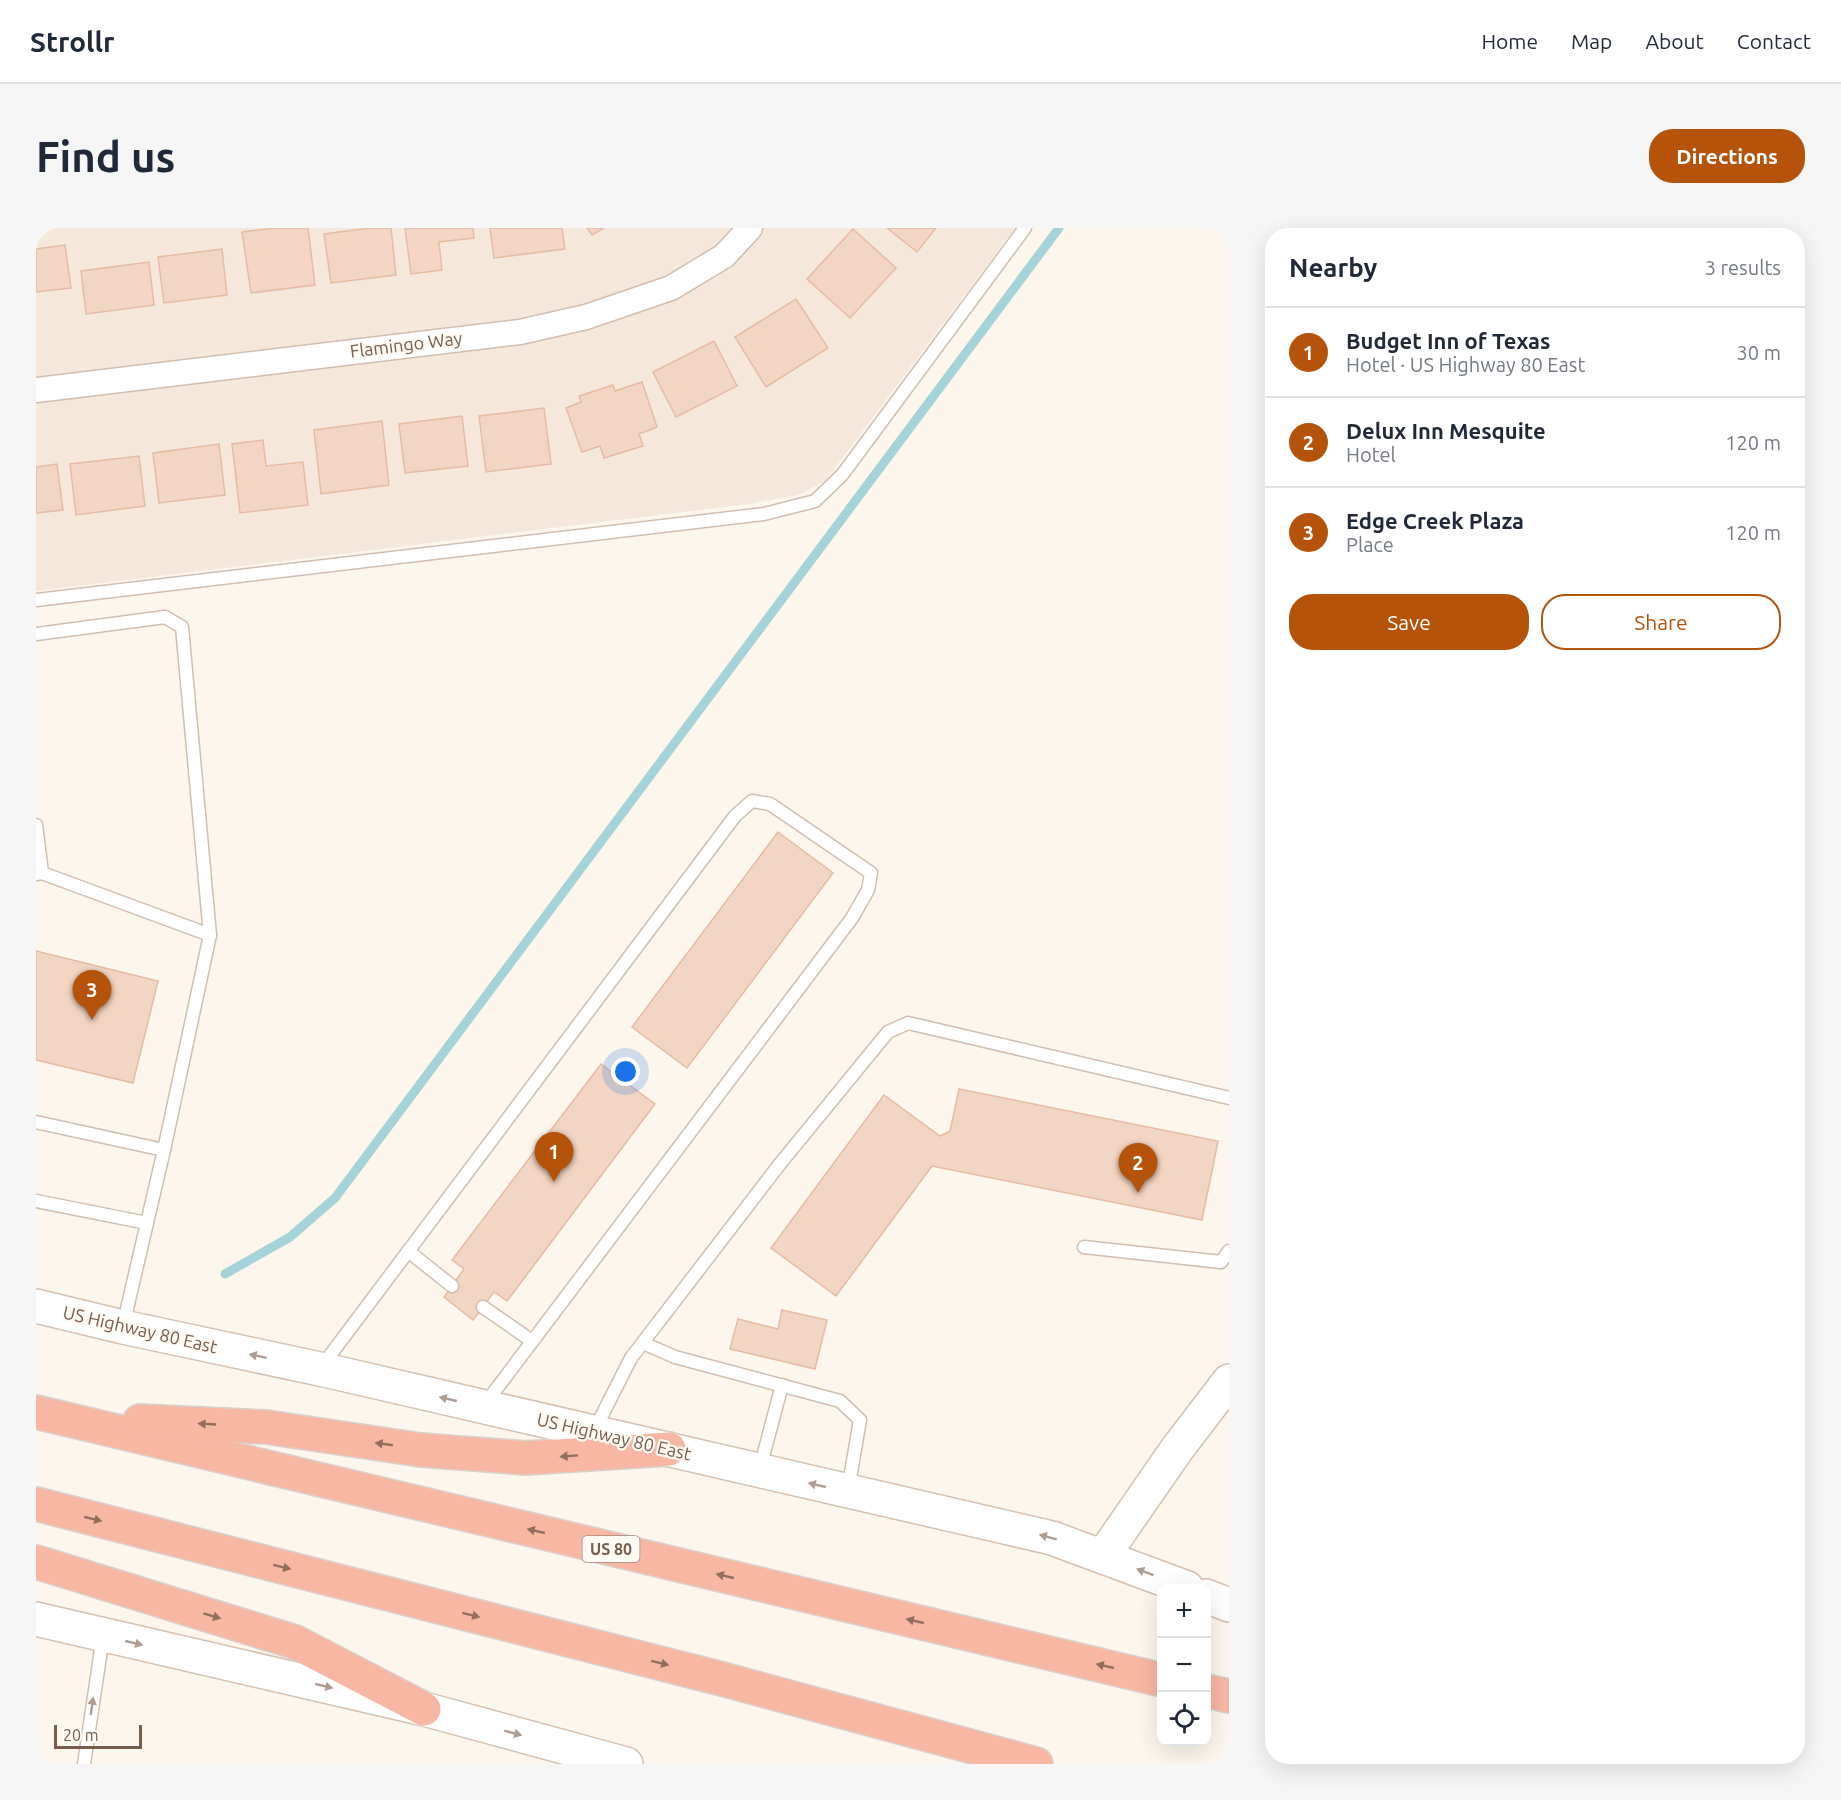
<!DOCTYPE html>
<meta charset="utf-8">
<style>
:root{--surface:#fff;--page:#f6f6f7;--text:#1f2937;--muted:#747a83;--line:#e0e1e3;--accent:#b45309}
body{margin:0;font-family:Ubuntu,sans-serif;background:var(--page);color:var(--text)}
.controls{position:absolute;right:18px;bottom:18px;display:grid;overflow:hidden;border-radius:12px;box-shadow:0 6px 24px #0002}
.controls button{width:54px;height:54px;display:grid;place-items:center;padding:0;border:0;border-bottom:2px solid var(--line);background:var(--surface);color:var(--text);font:30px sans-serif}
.scale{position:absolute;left:18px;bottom:15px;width:88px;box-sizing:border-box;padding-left:6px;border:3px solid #7a5c4d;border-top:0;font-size:16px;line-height:21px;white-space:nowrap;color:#7a5c4d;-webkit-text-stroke:4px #fffaf3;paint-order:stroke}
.you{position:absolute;left:590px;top:844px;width:21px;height:21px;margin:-15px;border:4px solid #fff;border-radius:50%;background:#1a73e8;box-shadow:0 0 0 9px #1a73e833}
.badge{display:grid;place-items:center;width:39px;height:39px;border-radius:50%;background:var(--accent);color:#fff;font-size:20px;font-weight:700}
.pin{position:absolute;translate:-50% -50px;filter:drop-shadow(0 2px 3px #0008)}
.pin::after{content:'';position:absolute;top:32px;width:21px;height:18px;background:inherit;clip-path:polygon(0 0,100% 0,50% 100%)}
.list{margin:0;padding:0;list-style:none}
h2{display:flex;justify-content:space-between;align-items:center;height:78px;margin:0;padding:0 24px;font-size:26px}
h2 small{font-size:20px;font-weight:400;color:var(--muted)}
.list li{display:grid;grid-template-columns:39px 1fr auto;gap:18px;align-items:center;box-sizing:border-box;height:90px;padding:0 24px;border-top:2px solid var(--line)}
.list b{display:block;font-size:22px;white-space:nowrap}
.list p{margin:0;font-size:20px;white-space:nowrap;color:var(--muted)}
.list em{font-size:20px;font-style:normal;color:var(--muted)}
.actions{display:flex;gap:12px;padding:18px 24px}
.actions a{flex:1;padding:14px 0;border:2px solid var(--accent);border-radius:24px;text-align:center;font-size:21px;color:var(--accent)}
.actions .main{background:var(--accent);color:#fff}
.icon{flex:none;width:33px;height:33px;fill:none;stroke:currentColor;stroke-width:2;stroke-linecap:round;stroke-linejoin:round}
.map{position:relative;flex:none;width:1193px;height:1536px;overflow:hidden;border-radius:24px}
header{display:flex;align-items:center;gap:36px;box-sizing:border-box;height:84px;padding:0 30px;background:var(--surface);border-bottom:2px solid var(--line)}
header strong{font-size:28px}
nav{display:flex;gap:33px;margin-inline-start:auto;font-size:21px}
.intro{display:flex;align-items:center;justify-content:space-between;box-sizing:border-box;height:144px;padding:0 36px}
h1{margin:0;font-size:42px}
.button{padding:15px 27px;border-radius:24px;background:var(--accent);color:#fff;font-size:21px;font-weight:700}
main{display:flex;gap:36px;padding:0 36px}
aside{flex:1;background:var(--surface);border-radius:24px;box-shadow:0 6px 24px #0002}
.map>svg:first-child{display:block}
.residential{fill:#f5e8da}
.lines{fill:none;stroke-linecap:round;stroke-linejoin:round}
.stream{stroke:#a5d3da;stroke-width:9}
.building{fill:#f3d5c3;stroke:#e6bba3;stroke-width:1.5}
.service-casing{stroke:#d1beb0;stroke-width:15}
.minor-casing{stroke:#d1beb0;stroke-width:27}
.secondary-casing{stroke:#d6c0b0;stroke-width:36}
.motorway-casing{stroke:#dad1cd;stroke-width:36}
.service{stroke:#fff;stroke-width:12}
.minor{stroke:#fff;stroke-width:24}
.secondary{stroke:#fff;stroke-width:33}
.motorway{stroke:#f7b7a3;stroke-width:33}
.oneway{fill:#af9d94}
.oneway2{fill:#936e5e}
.labels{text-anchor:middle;stroke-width:4.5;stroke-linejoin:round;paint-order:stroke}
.shield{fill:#fffaf3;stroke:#a28b7f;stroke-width:1.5}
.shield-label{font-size:16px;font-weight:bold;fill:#7a5c4d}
.street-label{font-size:18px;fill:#7a5c4d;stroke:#fffaf3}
</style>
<header>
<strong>Strollr</strong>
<nav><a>Home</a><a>Map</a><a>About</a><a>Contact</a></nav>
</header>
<div class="intro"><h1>Find us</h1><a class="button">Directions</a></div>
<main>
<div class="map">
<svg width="1193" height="1536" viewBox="0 0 1193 1536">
<rect width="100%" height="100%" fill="#fdf6ec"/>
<path class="residential" d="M0 0H979L790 252 762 267 713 276 0 363Z"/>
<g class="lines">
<path class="stream" d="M189 1046 254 1009 299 970 1023 0"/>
</g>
<g class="building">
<path d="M239 0H272L279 57 215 65 206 4Z"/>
<path d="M334 0H355L360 47 295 55 288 6Z"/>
<path d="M369 0H437L438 10 403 14 406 42 375 46Z"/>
<path d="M454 0H526L529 21 458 30Z"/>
<path d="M551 0H568L556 7Z"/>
<path d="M851 0H900L881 24Z"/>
<path d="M817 1 860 40 814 90 771 51Z"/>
<path d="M29 17 35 60 0 64V21Z"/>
<path d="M186 21 191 67 128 75 122 29Z"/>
<path d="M113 34 118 77 50 86 45 43Z"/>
<path d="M760 71 792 120 730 159 699 109Z"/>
<path d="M678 113 701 158 640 189 617 144Z"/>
<path d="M606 154 621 199 603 206 607 218 568 230 564 218 546 224 530 180 545 174 543 168 577 157 579 163Z"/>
<path d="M508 180 515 236 450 244 443 188Z"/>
<path d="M426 188 432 238 369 245 363 196Z"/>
<path d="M346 193 353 257 285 266 278 202Z"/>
<path d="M227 212 230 238 267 234 272 277 204 285 196 216Z"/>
<path d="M183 216 189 267 123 275 117 225Z"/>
<path d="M103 228 109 278 40 287 34 236Z"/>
<path d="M21 236 27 282 0 285V239Z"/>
<path d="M742 604 797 645 651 840 596 799Z"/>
<path d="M0 723 122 753 97 855 0 832Z"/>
<path d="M565 836 619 876 471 1073 458 1064 437 1092 408 1069 428 1041 416 1032Z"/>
<path d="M923 861 1182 913 1166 992 896 938 800 1068 735 1020 848 867 904 908 914 903Z"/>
<path d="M746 1082 791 1092 779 1141 694 1121 702 1091 742 1101Z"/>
</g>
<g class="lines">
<g class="service-casing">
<g id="service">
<path d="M0 372 728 286 779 273 806 247 989 0"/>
<path d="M0 406 129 389 146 399 174 707 128 922 87 1098"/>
<path d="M0 597 6 645"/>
<path d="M0 646 6 645 174 707"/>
<path d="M0 894 128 922"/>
<path d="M0 973 111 995"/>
<path d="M1048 1019 1185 1034 1193 1023"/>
<path d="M372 1023 416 1058"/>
<path d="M447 1079 496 1113"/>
<path d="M607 1115 639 1129 804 1173 824 1192 812 1262"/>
<path d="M286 1138 699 588 716 573 734 576 835 645 832 662 816 690 449 1176"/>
<path d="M558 1203 595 1130 743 937 852 804 872 795 1193 870"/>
<path d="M724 1240 746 1157"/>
<path d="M48 1536 67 1408"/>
</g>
</g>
<g class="minor-casing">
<path id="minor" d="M0 162 484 104 550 89 635 60 688 28 714 0"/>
</g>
<g class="secondary-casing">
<g id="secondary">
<path d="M0 1078 87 1099 293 1143 1016 1310 1151 1360"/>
<path d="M1067 1328 1141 1221 1193 1153"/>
<path d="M1170 1368 1193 1377"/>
<path d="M0 1391 388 1481 590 1536"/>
</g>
</g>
<g class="motorway-casing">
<g id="motorway">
<path d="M0 1184 1126 1452"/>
<path d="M104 1193 230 1199 385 1222 490 1230 633 1221"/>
<path d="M0 1276 686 1451 1000 1536"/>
<path d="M0 1334 259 1414 388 1481"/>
<path d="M1170 1463 1193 1468"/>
</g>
</g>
<use href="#service" class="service"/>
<use href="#minor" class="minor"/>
<use href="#secondary" class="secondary"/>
<use href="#motorway" class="motorway"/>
</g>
<defs><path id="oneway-solid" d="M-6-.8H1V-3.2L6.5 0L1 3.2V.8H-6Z" transform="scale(1.5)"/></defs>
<g class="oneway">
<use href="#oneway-solid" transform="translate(222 1128) rotate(-168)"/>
<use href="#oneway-solid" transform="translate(412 1171) rotate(-167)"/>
<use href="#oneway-solid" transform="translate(781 1257) rotate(-167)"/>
<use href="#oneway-solid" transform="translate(1012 1309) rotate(-165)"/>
<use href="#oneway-solid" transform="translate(1109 1344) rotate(-159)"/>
<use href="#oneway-solid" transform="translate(98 1415) rotate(13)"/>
<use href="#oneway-solid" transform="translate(288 1458) rotate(13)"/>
<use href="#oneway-solid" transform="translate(56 1478) rotate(-82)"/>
<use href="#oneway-solid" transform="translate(477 1505) rotate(15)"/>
</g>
<g class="oneway2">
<use href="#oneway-solid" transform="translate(171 1196) rotate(-177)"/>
<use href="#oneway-solid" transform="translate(348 1216) rotate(-172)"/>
<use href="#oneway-solid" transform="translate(533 1228) rotate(176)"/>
<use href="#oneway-solid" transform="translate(57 1291) rotate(14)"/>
<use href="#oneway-solid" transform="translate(500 1303) rotate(-167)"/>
<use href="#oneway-solid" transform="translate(246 1339) rotate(14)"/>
<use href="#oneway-solid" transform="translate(689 1348) rotate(-167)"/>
<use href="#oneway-solid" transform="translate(435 1387) rotate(14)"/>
<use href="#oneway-solid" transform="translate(176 1388) rotate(17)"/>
<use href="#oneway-solid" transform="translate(879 1393) rotate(-167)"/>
<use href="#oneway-solid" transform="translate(624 1435) rotate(14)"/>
<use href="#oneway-solid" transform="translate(1069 1438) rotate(-167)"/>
</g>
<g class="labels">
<rect class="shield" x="546.5" y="1308" width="57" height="26" rx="4.5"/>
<g class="shield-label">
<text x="575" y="1327">US 80</text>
</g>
<g class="street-label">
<text transform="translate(370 117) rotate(-7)" y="6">Flamingo Way</text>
<text transform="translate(104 1102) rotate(13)" y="6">US Highway 80 East</text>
<text transform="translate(578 1209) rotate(13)" y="6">US Highway 80 East</text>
</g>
</g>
</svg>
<div class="controls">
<button>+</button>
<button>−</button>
<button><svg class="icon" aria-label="locate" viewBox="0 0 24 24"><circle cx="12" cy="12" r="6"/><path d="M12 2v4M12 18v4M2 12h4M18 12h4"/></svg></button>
</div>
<div class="scale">20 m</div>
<div class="you"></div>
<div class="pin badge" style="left:518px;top:954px">1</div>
<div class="pin badge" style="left:1102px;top:965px">2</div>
<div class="pin badge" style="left:56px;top:792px">3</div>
</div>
<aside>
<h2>Nearby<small>3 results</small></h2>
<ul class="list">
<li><span class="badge">1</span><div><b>Budget Inn of Texas</b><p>Hotel · US Highway 80 East</p></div><em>30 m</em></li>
<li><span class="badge">2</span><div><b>Delux Inn Mesquite</b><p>Hotel</p></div><em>120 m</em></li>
<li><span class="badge">3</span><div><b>Edge Creek Plaza</b><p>Place</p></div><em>120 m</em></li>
</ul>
<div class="actions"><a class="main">Save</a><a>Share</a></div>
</aside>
</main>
